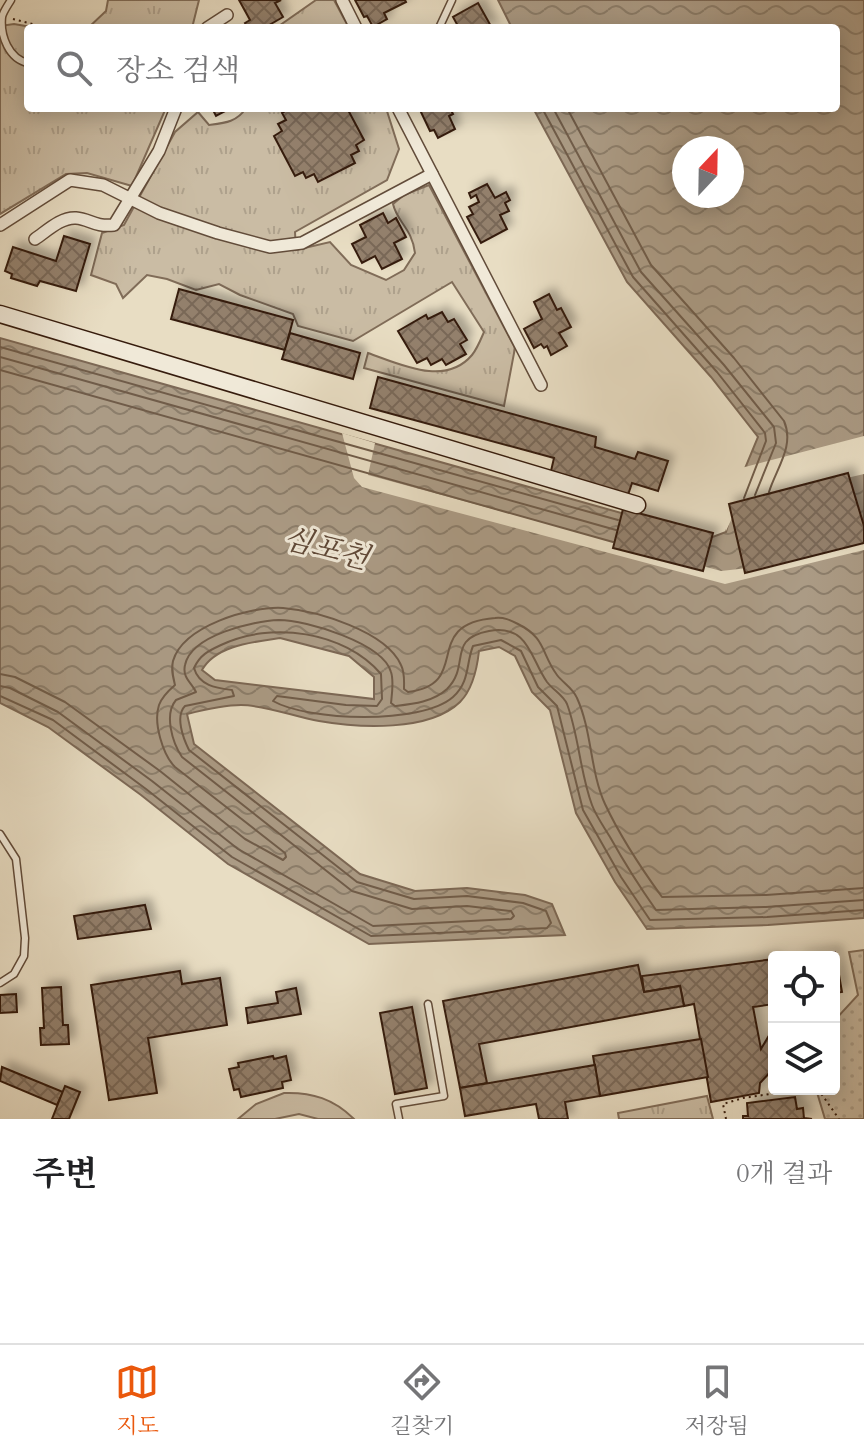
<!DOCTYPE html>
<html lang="ko">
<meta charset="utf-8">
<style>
:root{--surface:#fff;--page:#f6f6f6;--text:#202124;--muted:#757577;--line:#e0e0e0;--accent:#ea580c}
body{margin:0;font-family:Cardo,"Noto Serif KR",serif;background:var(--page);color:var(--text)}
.controls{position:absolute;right:24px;bottom:24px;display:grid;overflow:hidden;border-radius:8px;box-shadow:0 4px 20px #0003}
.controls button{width:72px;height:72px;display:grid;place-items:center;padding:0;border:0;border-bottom:2px solid var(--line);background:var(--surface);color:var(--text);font:40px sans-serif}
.compass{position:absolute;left:672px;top:136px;width:72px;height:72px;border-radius:50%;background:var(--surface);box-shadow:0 4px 20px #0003;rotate:22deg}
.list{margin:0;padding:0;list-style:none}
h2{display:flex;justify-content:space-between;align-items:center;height:104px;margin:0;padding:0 32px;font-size:34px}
h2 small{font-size:26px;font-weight:400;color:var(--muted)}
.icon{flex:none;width:44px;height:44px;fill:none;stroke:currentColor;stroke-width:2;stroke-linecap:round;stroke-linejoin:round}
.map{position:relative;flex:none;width:864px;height:1119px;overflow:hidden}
.search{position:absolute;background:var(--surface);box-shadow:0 4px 20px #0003;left:24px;right:24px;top:24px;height:88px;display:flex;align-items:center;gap:20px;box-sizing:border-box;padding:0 28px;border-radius:8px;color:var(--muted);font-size:30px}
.sheet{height:224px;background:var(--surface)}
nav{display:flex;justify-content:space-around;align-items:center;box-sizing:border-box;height:112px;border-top:2px solid var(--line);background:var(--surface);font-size:22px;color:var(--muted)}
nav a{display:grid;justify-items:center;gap:4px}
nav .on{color:var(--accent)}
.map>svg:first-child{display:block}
.grass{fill:url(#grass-tufts);stroke:#806c58;stroke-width:2}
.park{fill:url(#park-dots);stroke:#806c58;stroke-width:2}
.pitch{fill:#cabca4;stroke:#806c58;stroke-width:2}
.water{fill:url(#water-waves);stroke:#7c6855;stroke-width:2;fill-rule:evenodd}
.pier{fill:#e8ddc3}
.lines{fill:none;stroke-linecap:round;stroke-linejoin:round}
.shore{stroke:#705c49;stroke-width:2}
.building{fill:url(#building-cross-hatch);stroke:#361c0d;stroke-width:2;filter:url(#shadow)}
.lane-casing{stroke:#624c3a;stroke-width:9}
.street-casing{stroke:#624c3a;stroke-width:14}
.secondary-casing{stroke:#361c0d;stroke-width:19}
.path{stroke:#361c0d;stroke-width:2;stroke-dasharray:2 4;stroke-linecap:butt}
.lane{stroke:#f0e9d8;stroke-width:6}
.street{stroke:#f0e9d8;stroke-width:11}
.secondary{stroke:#f0e9d8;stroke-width:16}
.labels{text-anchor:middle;stroke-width:6;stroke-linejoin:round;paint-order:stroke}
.water-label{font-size:30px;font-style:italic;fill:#5f4837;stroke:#f0e9d8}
</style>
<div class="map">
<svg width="864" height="1119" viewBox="0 0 864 1119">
<defs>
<pattern id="grass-tufts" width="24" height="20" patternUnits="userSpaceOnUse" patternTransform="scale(2)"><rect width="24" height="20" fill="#cabca4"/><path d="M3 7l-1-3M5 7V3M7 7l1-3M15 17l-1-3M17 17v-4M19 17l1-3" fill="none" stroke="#aea18c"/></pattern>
<pattern id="park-dots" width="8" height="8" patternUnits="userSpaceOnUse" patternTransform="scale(2)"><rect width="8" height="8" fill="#cabca4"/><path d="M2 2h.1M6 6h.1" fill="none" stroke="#aea18c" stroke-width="1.8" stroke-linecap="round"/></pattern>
<pattern id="water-waves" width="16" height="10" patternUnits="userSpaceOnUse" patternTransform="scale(2)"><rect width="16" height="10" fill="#ab9b85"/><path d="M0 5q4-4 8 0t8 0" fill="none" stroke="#8c7e6b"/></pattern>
<pattern id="building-cross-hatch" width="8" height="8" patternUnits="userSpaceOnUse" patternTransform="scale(2)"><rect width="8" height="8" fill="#93806c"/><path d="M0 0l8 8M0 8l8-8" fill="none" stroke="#796857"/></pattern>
<filter id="shadow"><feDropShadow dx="6" dy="-6" stdDeviation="4" flood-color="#0004"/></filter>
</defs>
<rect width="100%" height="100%" fill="#e8ddc3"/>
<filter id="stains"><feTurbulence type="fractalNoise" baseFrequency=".0025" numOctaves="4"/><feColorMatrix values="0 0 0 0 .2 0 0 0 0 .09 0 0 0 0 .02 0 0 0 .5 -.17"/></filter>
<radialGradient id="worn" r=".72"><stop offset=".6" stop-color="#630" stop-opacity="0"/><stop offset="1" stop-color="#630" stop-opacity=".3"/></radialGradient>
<g class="grass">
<path d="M108 0H199L192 28H88L106 11Z"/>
<path d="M316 0H334L349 28H276Z"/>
<path d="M14 24 37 28H28V108H166L132 186 87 173 66 174 0 214V26Z"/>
<path d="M246 108H386L399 149 387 180 295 232 296 250 330 242 351 265 386 280 404 270 415 253C412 228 397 222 393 204L404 195 429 185 515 348 504 406 364 368 368 353C400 364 445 387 472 355 477 349 481 339 484 332L452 282 353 341 298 326 293 314 240 295 219 284 196 290 167 279 147 275 123 298 116 284 91 275 102 233 124 225 175 132 198 112 209 125C225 123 237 122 246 108Z"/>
<path d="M707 1096 713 1119H619L618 1113Z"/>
</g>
<path class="park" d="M864 950V1119H825L816 1089H834V1021L858 995 849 952Z"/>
<path class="pitch" d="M284 1093C312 1092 334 1099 354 1119H318L299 1114 275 1119H238L256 1104Z"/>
<path class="water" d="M498 0H864V918L768 925 647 929 615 882 576 813 550 710 532 692 515 656 499 647 479 651C477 669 473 689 460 702 429 732 359 728 319 721 295 717 265 705 241 705 224 705 203 710 187 714L194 744 360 874 415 891 467 888 525 895 552 904 565 935 369 944 228 864 141 795 48 727 0 703V338L710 538 726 532 741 478 758 437 711 377 627 282 533 108H836V28H512ZM684 148H732V196H684ZM280 638 349 656 374 677V699L215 680 202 670C216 645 254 642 280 638Z"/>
<g class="pier">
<path d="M342 433 375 443 368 475 721 571 748 568 864 538V550L725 584 362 487 354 478Z"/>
<path d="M864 436V474L739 503 726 531 724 524 741 468Z"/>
</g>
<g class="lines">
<g class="shore">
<path d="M542 108 633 277 717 372 765 433 766 441 744 498"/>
<path d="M553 108 641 272 724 365 774 427 776 443 755 495"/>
<path d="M567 108 651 265 734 358 784 421C795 446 776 469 769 492"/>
<path d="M0 347 618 520"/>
<path d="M0 357 616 530"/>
<path d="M0 370 613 542"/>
<path d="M0 674 15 677 65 702 160 771 245 839 283 860 286 857 285 853 175 767C163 755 153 723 159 705 162 697 168 691 175 685 173 677 171 670 173 661 183 626 250 606 283 608 317 611 386 631 401 665 405 673 404 681 404 689L408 692C474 684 419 624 495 618 504 617 510 620 518 624 546 638 541 653 557 675 563 683 573 688 577 698 592 731 590 771 605 804 620 836 641 868 662 897L766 895 864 888"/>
<path d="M0 686 10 688 58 712 152 781 238 849 373 926 511 919 514 916 511 911 467 906 412 909 352 891 182 757C172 742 164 714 176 700L196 692C192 683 182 678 185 665 191 635 253 621 279 620 306 620 383 643 391 672 394 681 392 694 391 703L395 706C413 704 433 702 447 689 471 665 446 639 489 631 529 624 530 658 547 682 553 690 563 695 567 704 579 736 580 773 592 805 596 816 604 827 610 837 624 862 639 886 656 910L766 907 864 900"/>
<path d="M0 696 53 720 146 789 232 857 371 936 547 928 551 923 546 911 523 903 467 896 414 899 357 882 189 750C183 738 175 716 185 706L234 696 232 690C217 688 199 686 194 668 200 655 208 651 221 645 271 621 344 631 381 674L382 699 377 706 346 705 277 696 273 701C308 721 421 725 453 697 470 682 466 663 473 646L501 640 521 651 538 687 557 706 583 810 621 877 650 920 767 917 864 910"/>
</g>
</g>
<g class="building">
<path d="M239 0H281L275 3 283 17 264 28H248L245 23 250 20Z"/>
<path d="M355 0H405L406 2 384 13 387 19 373 27 367 16 364 17Z"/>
<path d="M478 3 492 28H459L453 17Z"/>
<path d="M212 108H226L227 110 216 116Z"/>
<path d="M291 108H347L364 140 356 145 359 151 351 155 355 163 318 182 314 174 306 178 303 172 295 176 274 136 282 131 278 124 286 120 282 113Z"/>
<path d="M425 108H450L453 114 449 116 455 129 438 138 434 130 430 131 420 110Z"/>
<path d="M487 184 495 198 506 192 510 200 505 203 509 211 500 215 507 229 481 243 467 217 473 214 469 207 479 202 476 195 471 198 469 193Z"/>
<path d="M383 213 388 223 396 218 406 237 394 243 402 259 382 269 375 256 362 263 352 244 366 237 360 225Z"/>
<path d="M64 236 90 244 76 291 40 281 37 286 11 278 12 274 5 271 13 247 56 261Z"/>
<path d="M179 289 293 320 285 350 171 319Z"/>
<path d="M549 294 557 310 561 308 571 327 559 333 567 346 551 355 547 346 544 348 541 344 534 348 524 329 542 319 534 302Z"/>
<path d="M442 312 448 322 454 319 467 340 460 344 466 354 446 365 442 359 431 365 427 358 417 363 398 331 426 315 428 319Z"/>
<path d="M290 333 360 353 353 379 282 359Z"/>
<path d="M378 377 596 437 595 447 635 459 638 452 668 461 658 491 632 483 628 495 551 471 554 458 370 408Z"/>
<path d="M848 473 864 526V543L745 573 729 504Z"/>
<path d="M623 509 713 533 703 571 613 548Z"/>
<path d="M145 905 151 929 78 939 74 916Z"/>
<path d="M835 952 842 992 834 993V957H798Z"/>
<path d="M774 959V1004L753 1007 761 1049 774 1027V1068L760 1083 759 1093 711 1102 694 1004 684 1006 680 986 644 992 642 976Z"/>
<path d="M638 965 644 992 680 986 684 1006 479 1044 487 1083 460 1088 443 1001Z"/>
<path d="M180 971 182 984 220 978 227 1025 148 1038 157 1093 109 1100 91 985Z"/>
<path d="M61 987 63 1025H68L69 1044 41 1045 40 1028H44L42 988Z"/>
<path d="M296 988 301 1014 248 1023 246 1008 278 1003 276 992Z"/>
<path d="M16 994 17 1012 0 1013V995Z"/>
<path d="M412 1007 427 1088 395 1094 380 1013Z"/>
<path d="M701 1039 708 1077 600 1096 593 1056Z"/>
<path d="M273 1056 274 1059 286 1056 291 1080 282 1082 283 1088 241 1097 239 1089 234 1090 229 1069 239 1067 238 1063Z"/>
<path d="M595 1065 600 1096 565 1102 568 1119H539L536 1104 465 1116 460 1088Z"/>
<path d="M2 1067 63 1092 57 1105 0 1081Z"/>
<path d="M65 1086 80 1092 69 1119H52Z"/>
<path d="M795 1097 797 1109 803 1108 804 1118 812 1119H743V1116H748L747 1103Z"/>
</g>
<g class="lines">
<g class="lane-casing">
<g id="lane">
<path d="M11 0C8 5 3 12 2 17 0 36 9 59 28 63"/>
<path d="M439 28 452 0"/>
<path d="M0 834 16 859 25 938 24 956 14 974 0 983"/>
<path d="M399 1119 396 1104 444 1096 428 1004"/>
</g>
</g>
<g class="street-casing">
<g id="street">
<path d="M342 0 356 28"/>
<path d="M207 28 227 15"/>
<path d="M398 108 541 385"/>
<path d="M0 225 70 180 103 185 159 213 218 233 270 247 302 243 432 174"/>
<path d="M35 239C47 231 61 217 76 218 90 219 94 227 114 225L159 151 176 108"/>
</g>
</g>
<g class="secondary-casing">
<path id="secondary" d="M0 314 637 505"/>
</g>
<g class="path">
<path d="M13 19 40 26"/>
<path d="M818 1089 839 1119"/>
<path d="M726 1119 723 1104 743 1098 804 1089"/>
</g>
<use href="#lane" class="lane"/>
<use href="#street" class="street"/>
<use href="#secondary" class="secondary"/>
</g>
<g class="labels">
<g class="water-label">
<text transform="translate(326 548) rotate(15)" y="10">심포천</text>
</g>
</g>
<rect width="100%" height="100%" filter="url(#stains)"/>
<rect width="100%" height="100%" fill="url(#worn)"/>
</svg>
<div class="controls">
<button><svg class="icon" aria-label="locate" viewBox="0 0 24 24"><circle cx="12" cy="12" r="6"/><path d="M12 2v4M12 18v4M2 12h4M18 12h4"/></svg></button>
<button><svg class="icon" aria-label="layers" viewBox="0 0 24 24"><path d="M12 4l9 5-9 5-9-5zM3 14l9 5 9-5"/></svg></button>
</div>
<svg class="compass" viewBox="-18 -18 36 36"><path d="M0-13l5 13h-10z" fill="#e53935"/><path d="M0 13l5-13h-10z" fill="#757577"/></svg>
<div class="search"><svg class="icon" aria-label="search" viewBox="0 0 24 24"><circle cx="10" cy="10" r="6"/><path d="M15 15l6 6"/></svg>장소 검색</div>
</div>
<section class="sheet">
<h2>주변<small>0개 결과</small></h2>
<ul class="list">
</ul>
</section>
<nav>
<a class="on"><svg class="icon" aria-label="map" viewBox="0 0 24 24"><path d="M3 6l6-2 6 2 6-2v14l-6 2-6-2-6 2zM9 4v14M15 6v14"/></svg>지도</a>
<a><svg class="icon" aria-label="directions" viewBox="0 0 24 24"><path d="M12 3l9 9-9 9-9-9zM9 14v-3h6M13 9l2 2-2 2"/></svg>길찾기</a>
<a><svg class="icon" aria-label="saved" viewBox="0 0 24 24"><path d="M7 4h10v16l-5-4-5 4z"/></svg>저장됨</a>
</nav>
